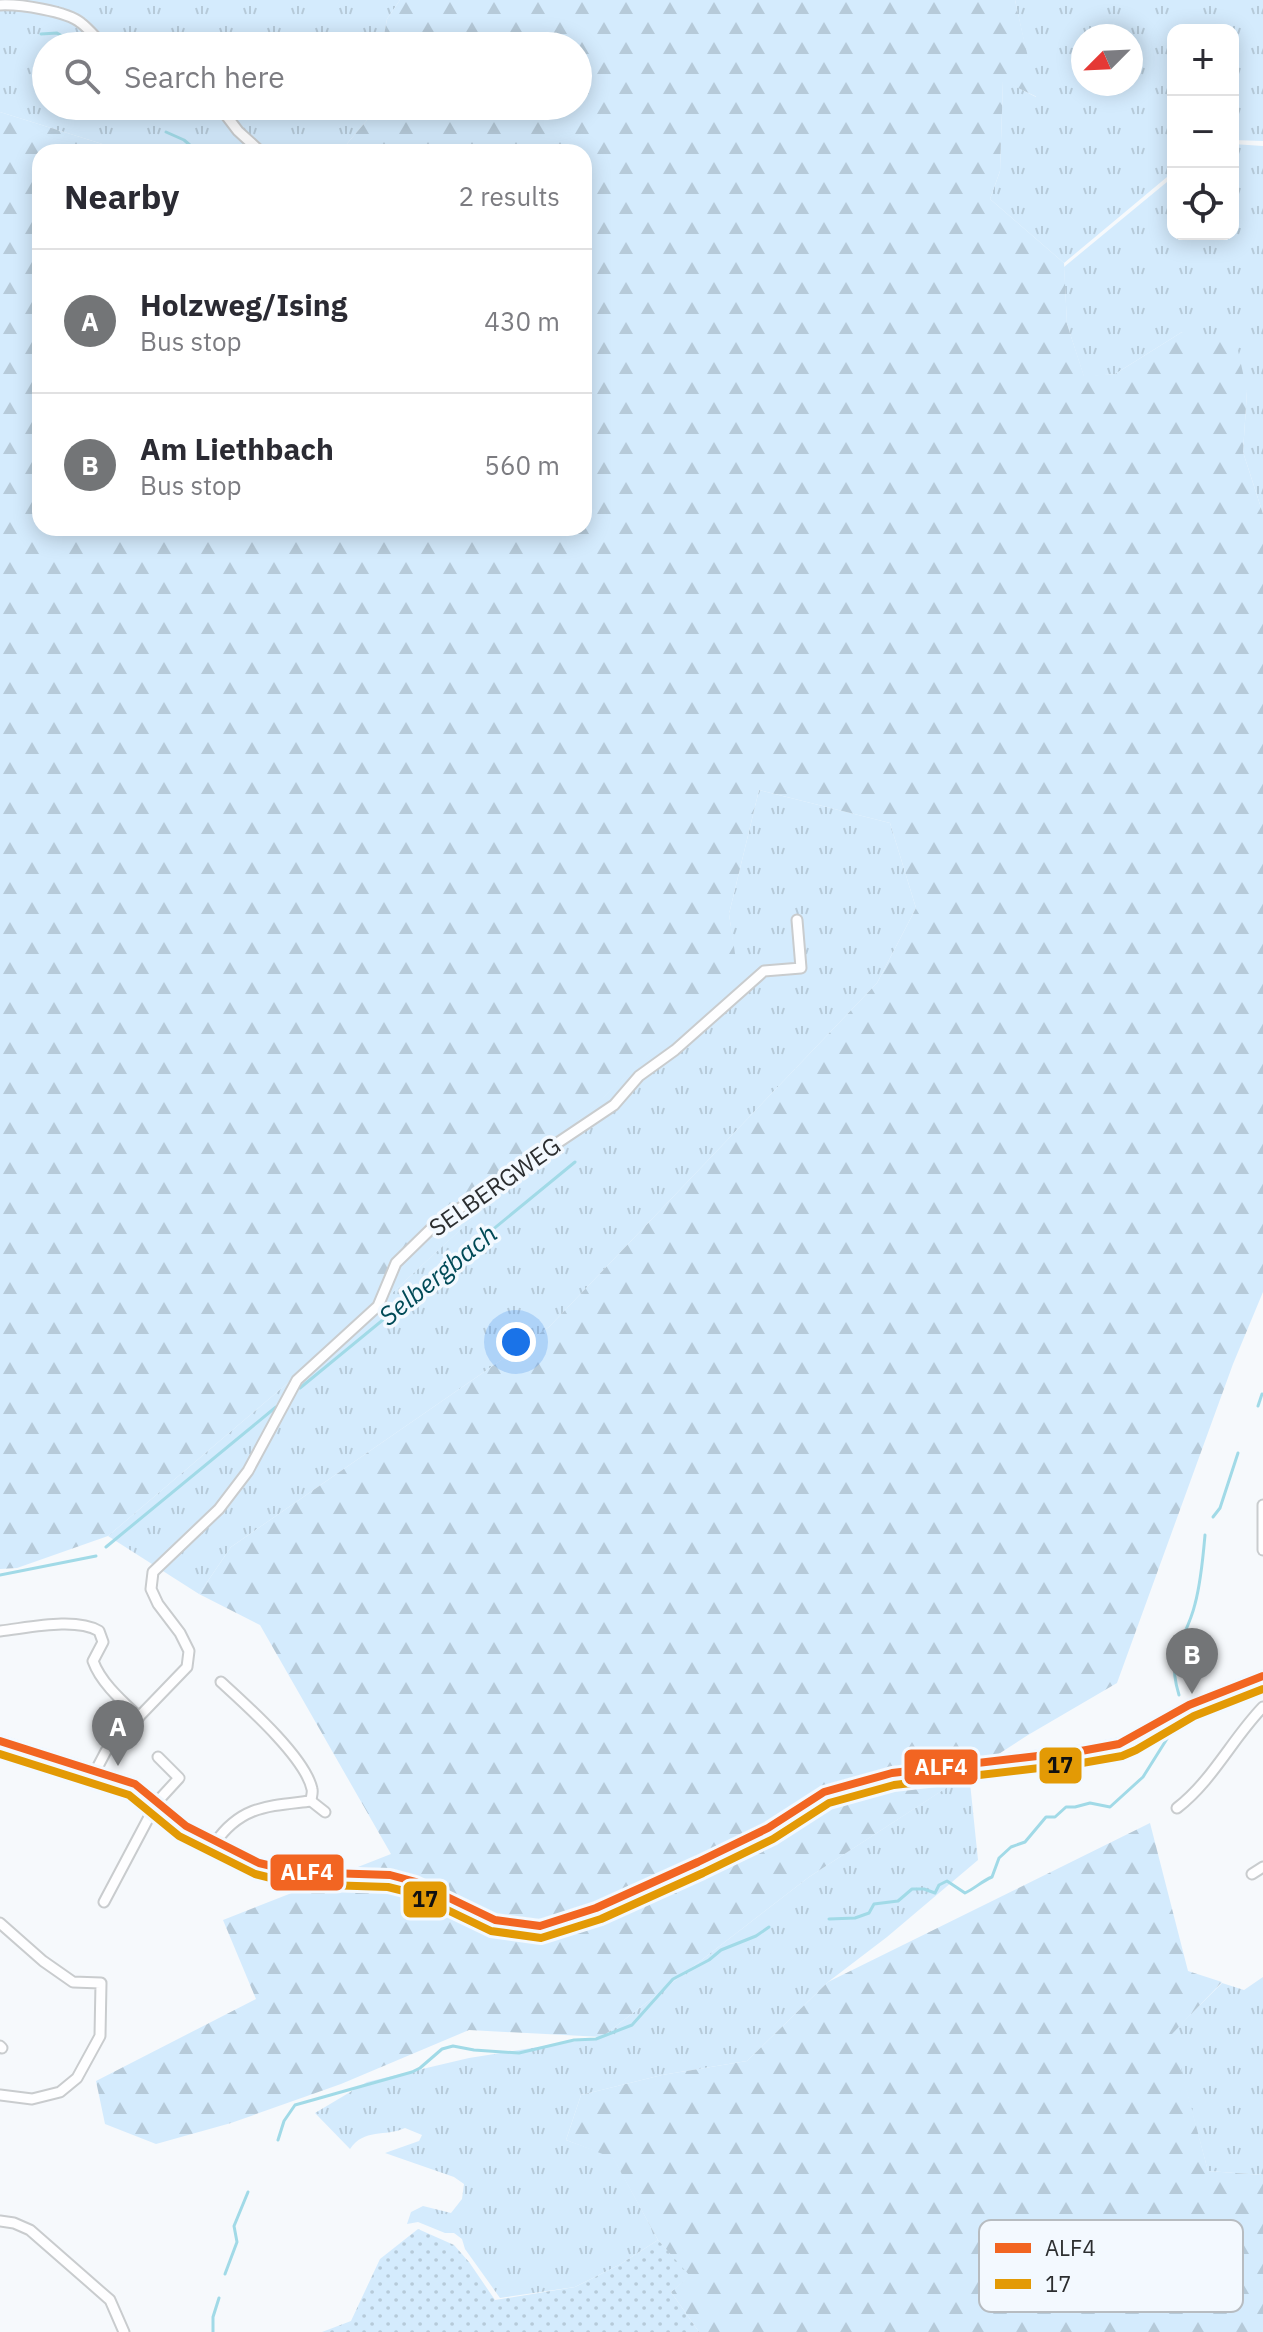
<!DOCTYPE html>
<meta charset="utf-8">
<style>
:root{--surface:#fff;--page:#f7f7f7;--text:#2b2b33;--muted:#7c7c81;--line:#e1e1e2;--accent:#737577}
body{margin:0;font-family:"IBM Plex Sans",sans-serif;background:var(--page);color:var(--text)}
.controls{position:absolute;right:24px;top:24px;display:grid;overflow:hidden;border-radius:16px;box-shadow:0 4px 20px #0003}
.controls button{width:72px;height:72px;display:grid;place-items:center;padding:0;border:0;border-bottom:2px solid var(--line);background:var(--surface);color:var(--text);font:40px sans-serif}
.compass{position:absolute;left:1071px;top:24px;width:72px;height:72px;border-radius:50%;background:var(--surface);box-shadow:0 4px 20px #0003;rotate:246deg}
.you{position:absolute;left:516px;top:1342px;width:28px;height:28px;margin:-20px;border:6px solid #fff;border-radius:50%;background:#1a73e8;box-shadow:0 0 0 12px #1a73e833}
.badge{display:grid;place-items:center;width:52px;height:52px;border-radius:50%;background:var(--accent);color:#fff;font-size:26px;font-weight:700}
.pin{position:absolute;translate:-50% -66px;filter:drop-shadow(0 2px 4px #0008)}
.pin::after{content:'';position:absolute;top:42px;width:28px;height:24px;background:inherit;clip-path:polygon(0 0,100% 0,50% 100%)}
.list{margin:0;padding:0;list-style:none}
h2{display:flex;justify-content:space-between;align-items:center;height:104px;margin:0;padding:0 32px;font-size:34px}
h2 small{font-size:26px;font-weight:400;color:var(--muted)}
.list li{display:grid;grid-template-columns:52px 1fr auto;gap:24px;align-items:center;box-sizing:border-box;height:144px;padding:0 32px;border-top:2px solid var(--line)}
.list b{display:block;font-size:30px;white-space:nowrap}
.list p{margin:0;font-size:26px;white-space:nowrap;color:var(--muted)}
.list em{font-size:26px;font-style:normal;color:var(--muted)}
.icon{flex:none;width:44px;height:44px;fill:none;stroke:currentColor;stroke-width:2;stroke-linecap:round;stroke-linejoin:round}
.map{position:relative;flex:none;width:1263px;height:2332px;overflow:hidden}
.search{position:absolute;background:var(--surface);box-shadow:0 4px 20px #0003;left:32px;top:32px;width:560px;height:88px;display:flex;align-items:center;gap:20px;box-sizing:border-box;padding:0 28px;border-radius:44px;color:var(--muted);font-size:30px}
.panel{position:absolute;background:var(--surface);box-shadow:0 4px 20px #0003;left:32px;top:144px;width:560px;height:392px;border-radius:24px}
.map>svg:first-child{display:block}
.grass{fill:url(#grass-tufts);fill-rule:evenodd}
.forest{fill:url(#forest-firs)}
.garden{fill:url(#garden-dots)}
.lines{fill:none;stroke-linecap:round;stroke-linejoin:round}
.stream{stroke:#a1dae7;stroke-width:3}
.minor-casing{stroke:#c9ccce;stroke-width:13}
.minor{stroke:#fefeff;stroke-width:9}
.bus-1-casing{stroke:#f3f9ff;stroke-width:14}
.bus-2-casing{stroke:#f3f9ff;stroke-width:14}
.bus-1{stroke:#f26522;stroke-width:8}
.bus-2{stroke:#e39a05;stroke-width:8}
.labels{text-anchor:middle;stroke-width:7;stroke-linejoin:round;paint-order:stroke}
.street-label{font-size:24px;fill:#2c2e30;stroke:#f3f9ff}
.water-label{font-size:26px;font-style:italic;fill:#004a57;stroke:#f3f9ff}
.key{fill:#f3f9ff;stroke:#b7bcc1;stroke-width:2}
.key-label{font-size:22px;fill:#2c2e30}
.line-badge{stroke:#f3f9ff;stroke-width:3}
.badge-label{font-size:22px;text-anchor:middle;font-weight:bold;fill:#fff}
.pale-badge-label{font-size:22px;text-anchor:middle;font-weight:bold;fill:#111}
</style>
<div class="map">
<svg width="1263" height="2332" viewBox="0 0 1263 2332">
<defs>
<pattern id="grass-tufts" width="24" height="20" patternUnits="userSpaceOnUse" patternTransform="scale(2)"><rect width="24" height="20" fill="#d4ebfd"/><path d="M3 7l-1-3M5 7V3M7 7l1-3M15 17l-1-3M17 17v-4M19 17l1-3" fill="none" stroke="#b6cad9"/></pattern>
<pattern id="forest-firs" width="22" height="20" patternUnits="userSpaceOnUse" patternTransform="scale(2)"><rect width="22" height="20" fill="#d4ebfd"/><path d="M5 1l3.5 6h-7zM16 11l3.5 6h-7z" fill="#b6cad9"/></pattern>
<pattern id="garden-dots" width="8" height="8" patternUnits="userSpaceOnUse" patternTransform="scale(2)"><rect width="8" height="8" fill="#d4ebfd"/><path d="M2 2h.1M6 6h.1" fill="none" stroke="#b6cad9" stroke-width="1.8" stroke-linecap="round"/></pattern>
</defs>
<rect width="100%" height="100%" fill="#f6f9fc"/>
<g class="grass">
<path d="M0 0H400L387 19 382 46H46V106H370L368 119 340 152H128L0 112Z"/>
<path d="M1015 0H1263V141L1233 140V30H1173V172L1064 263 990 199 1000 171 1003 80 1036 97ZM1083 36H1131V84H1083Z"/>
<path d="M1233 144 1263 146V514L1243 452 1247 391 1182 332 1115 374 1084 377 1067 324 1064 267 1173 177V234H1233Z"/>
<path d="M759 790 890 823 916 908 877 983 549 1327 231 1547 199 1594 108 1536 378 1306 737 973 729 914Z"/>
<path d="M969 1773 978 1860 887 1937 828 1982 747 2061 662 2075 581 2095 566 2140 613 2157 658 2240 619 2265 575 2287 500 2298 465 2249 462 2239 454 2233H445L418 2222 407 2224 411 2212 423 2206 451 2213 462 2199 464 2184 454 2177 385 2153 419 2141 422 2135 405 2128C385 2137 364 2128 350 2149L315 2113 367 2082 469 2058 602 2037 809 1877Z"/>
<path d="M1263 1977V2175L1208 2171 1171 2034 1222 1983 1244 1990Z"/>
</g>
<g class="forest">
<path d="M400 0H1015L1037 97 1003 81 1000 171 990 199 1064 263 1067 324 1084 376 1115 374 1182 332 1237 346 1247 391 1243 452 1263 514V1292L1233 1364 1117 1683 1028 1735 809 1877 602 2037 469 2030 341 2084 231 2123 156 2144 105 2124 96 2081 256 1999 223 1920 391 1854 260 1625 199 1594 231 1547 549 1327 877 983 916 908 890 823 759 790 729 914 738 973 378 1306 108 1536 17 1568 0 1569V112L128 152H40V528H584V152H340L368 119 370 106H578V46H382L387 19Z"/>
<path d="M1150 1823 1188 1971 1222 1982 1172 2034 1208 2171 1263 2175V2332H699L671 2292 689 2276 658 2240 613 2158 566 2140 581 2095 662 2075 747 2061 828 1982Z"/>
</g>
<path class="garden" d="M418 2229 454 2245 469 2262 495 2300 575 2287 619 2265 658 2240 690 2276 671 2292 699 2332H322L351 2321 380 2259Z"/>
<g class="lines">
<g class="stream">
<path d="M41 34 57 33 67 39"/>
<path d="M166 132 184 140 198 152"/>
<path d="M300 1388 575 1162"/>
<path d="M1258 1406 1262 1394"/>
<path d="M1213 1517 1220 1508 1238 1453"/>
<path d="M106 1547 276 1407"/>
<path d="M0 1575 96 1556"/>
<path d="M1179 1695C1165 1650 1186 1642 1195 1604 1201 1582 1203 1558 1205 1535"/>
<path d="M829 1919 855 1918 869 1913 874 1904 898 1901 912 1889H924L935 1893 939 1885 947 1881 965 1893C974 1889 982 1881 992 1877L999 1858 1011 1847 1025 1842 1046 1817H1055L1066 1807H1075L1090 1803 1110 1807 1143 1777 1170 1734 1179 1727 1196 1715 1263 1689"/>
<path d="M278 2140 284 2121 295 2105 412 2072 420 2068 442 2049 453 2046 474 2050 519 2053 574 2040 596 2039 632 2025 673 1979 709 1960 721 1950 756 1936 769 1927"/>
<path d="M225 2274 237 2242 234 2226 248 2192"/>
<path d="M213 2332V2317L219 2298"/>
</g>
<g class="minor-casing">
<g id="minor">
<path d="M0 5C19 4 67 11 81 23 89 29 96 38 104 46"/>
<path d="M219 106 238 131 261 152"/>
<path d="M1263 1505V1550"/>
<path d="M0 1631C28 1628 75 1617 99 1631L103 1642 93 1661C101 1683 122 1701 139 1717"/>
<path d="M221 1682C245 1704 305 1757 312 1789 313 1793 311 1797 311 1801"/>
<path d="M0 1741 135 1784 186 1826 259 1863 297 1872 390 1875 416 1882 495 1920 540 1926 596 1908 698 1862 768 1828 824 1792 892 1773 1081 1751 1119 1744 1130 1740 1189 1705 1263 1676"/>
<path d="M96 1770 106 1751 187 1667 189 1651 180 1633 158 1604 151 1589 153 1572 219 1509 248 1471 297 1380 378 1306 396 1263 435 1225 614 1105 639 1076 675 1050 764 971 801 968 797 920"/>
<path d="M1177 1808C1213 1780 1232 1739 1263 1707"/>
<path d="M215 1843C241 1805 270 1806 311 1801L325 1812"/>
<path d="M1252 1874 1263 1867"/>
<path d="M104 1902 157 1802 179 1778 158 1757"/>
<path d="M0 1923 43 1961 73 1982 101 1983 100 2036 77 2078 60 2092 32 2099 0 2095"/>
<path d="M0 2046 2 2048"/>
<path d="M0 2221 14 2223 30 2230 110 2300 124 2332"/>
</g>
</g>
<use href="#minor" class="minor"/>
<g class="bus-1-casing">
<path id="bus-1" d="M0 1741 135 1784 186 1826 259 1863 297 1872 390 1875 416 1882 495 1920 540 1926 596 1908 698 1862 768 1828 824 1792 892 1773 1081 1751 1119 1744 1189 1705 1263 1676"/>
</g>
<g class="bus-2-casing">
<path id="bus-2" d="M0 1754 129 1795 179 1836 255 1874 295 1884 388 1887 412 1893 491 1931 541 1938 601 1919 703 1873 773 1839 829 1803 894 1785 1082 1763 1122 1756 1136 1750 1194 1716 1263 1689"/>
</g>
<use href="#bus-1" class="bus-1"/>
<use href="#bus-2" class="bus-2"/>
</g>
<g class="labels">
<g class="street-label">
<text transform="translate(495 1187) rotate(-35)" y="8">SELBERGWEG</text>
</g>
<g class="water-label">
<text transform="translate(438 1275) rotate(-39)" y="9">Selbergbach</text>
</g>
</g>
<rect x="979" y="2220" width="264" height="92" rx="12" class="key"/>
<rect x="995" y="2243" width="36" height="10" fill="#f26522"/>
<rect x="995" y="2279" width="36" height="10" fill="#e39a05"/>
<g class="key-label">
<text x="1045" y="2256">ALF4</text>
<text x="1045" y="2292">17</text>
</g>
<g class="line-badge">
<rect x="1038" y="1746" width="45" height="39" rx="8" fill="#e39a05"/>
<rect x="903" y="1748" width="76" height="38" rx="8" fill="#f26522"/>
<rect x="269" y="1853" width="76" height="39" rx="8" fill="#f26522"/>
<rect x="402" y="1880" width="46" height="39" rx="8" fill="#e39a05"/>
</g>
<g class="badge-label">
<text x="941" y="1775">ALF4</text>
<text x="307" y="1880">ALF4</text>
</g>
<g class="pale-badge-label">
<text x="1060" y="1773">17</text>
<text x="425" y="1907">17</text>
</g>
</svg>
<div class="controls">
<button>+</button>
<button>−</button>
<button><svg class="icon" aria-label="locate" viewBox="0 0 24 24"><circle cx="12" cy="12" r="6"/><path d="M12 2v4M12 18v4M2 12h4M18 12h4"/></svg></button>
</div>
<svg class="compass" viewBox="-18 -18 36 36"><path d="M0-13l5 13h-10z" fill="#e53935"/><path d="M0 13l5-13h-10z" fill="#7c7c81"/></svg>
<div class="you"></div>
<div class="pin badge" style="left:118px;top:1766px">A</div>
<div class="pin badge" style="left:1192px;top:1694px">B</div>
<div class="search"><svg class="icon" aria-label="search" viewBox="0 0 24 24"><circle cx="10" cy="10" r="6"/><path d="M15 15l6 6"/></svg>Search here</div>
<section class="panel">
<h2>Nearby<small>2 results</small></h2>
<ul class="list">
<li><span class="badge">A</span><div><b>Holzweg/Ising</b><p>Bus stop</p></div><em>430 m</em></li>
<li><span class="badge">B</span><div><b>Am Liethbach</b><p>Bus stop</p></div><em>560 m</em></li>
</ul>
</section>
</div>
